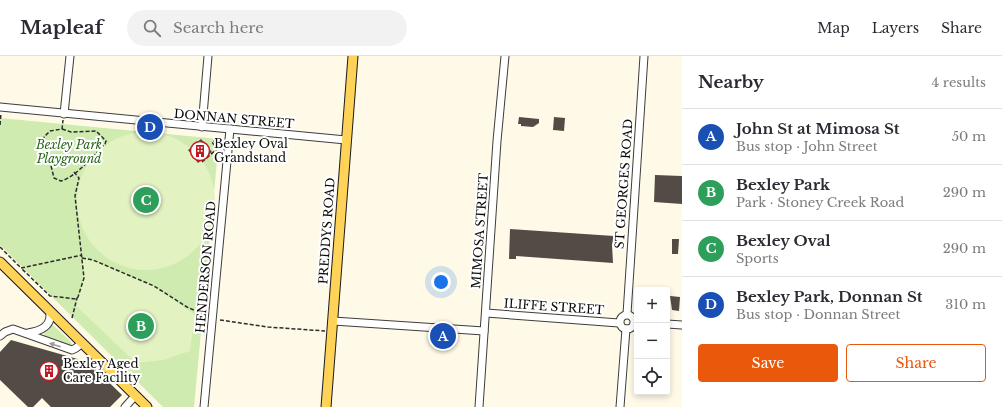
<!DOCTYPE html>
<meta charset="utf-8">
<style>
:root{--surface:#fff;--page:#f2f2f3;--text:#2b2b33;--muted:#7c7c81;--line:#e1e1e2;--accent:#ea580c}
body{margin:0;font-family:"Libre Baskerville",serif;background:var(--page);color:var(--text)}
.controls{position:absolute;right:12px;bottom:12px;display:grid;overflow:hidden;border-radius:4px;box-shadow:0 2px 6px #0003}
.controls button{width:36px;height:36px;display:grid;place-items:center;padding:0;border:0;border-bottom:1px solid var(--line);background:var(--surface);color:var(--text);font:20px sans-serif}
.you{position:absolute;left:441px;top:226px;width:14px;height:14px;margin:-10px;border:3px solid #fff;border-radius:50%;background:#1a73e8;box-shadow:0 0 0 6px #1a73e833}
.badge{display:grid;place-items:center;width:26px;height:26px;border-radius:50%;background:var(--accent);color:#fff;font-size:13px;font-weight:700}
.pin{position:absolute;translate:-50% -50%;border:2px solid #fff;box-shadow:0 1px 4px #0006}
.list{margin:0;padding:0;list-style:none}
h2{display:flex;justify-content:space-between;align-items:center;height:52px;margin:0;padding:0 16px;font-size:17px}
h2 small{font-size:13px;font-weight:400;color:var(--muted)}
.list li{display:grid;grid-template-columns:26px 1fr auto;gap:12px;align-items:center;box-sizing:border-box;height:56px;padding:0 16px;border-top:1px solid var(--line)}
.list b{display:block;font-size:15px;white-space:nowrap}
.list p{margin:0;font-size:13px;white-space:nowrap;color:var(--muted)}
.list em{font-size:13px;font-style:normal;color:var(--muted)}
.actions{display:flex;gap:8px;padding:12px 16px}
.actions a{flex:1;padding:9px 0;border:1px solid var(--accent);border-radius:4px;text-align:center;font-size:14px;color:var(--accent)}
.actions .main{background:var(--accent);color:#fff}
.icon{flex:none;width:22px;height:22px;fill:none;stroke:currentColor;stroke-width:2;stroke-linecap:round;stroke-linejoin:round}
.map{position:relative;flex:none;width:682px;height:351px;overflow:hidden}
header{display:flex;align-items:center;gap:24px;box-sizing:border-box;height:56px;padding:0 20px;background:var(--surface);border-bottom:1px solid var(--line)}
header strong{font-size:19px}
nav{display:flex;gap:22px;margin-inline-start:auto;font-size:14px}
.search{width:280px;height:36px;background:var(--page);display:flex;align-items:center;gap:10px;box-sizing:border-box;padding:0 14px;border-radius:22px;color:var(--muted);font-size:15px}
main{display:flex}
aside{flex:1;background:var(--surface)}
.map>svg:first-child{display:block}
.green{fill:#cfebaf}
.pitch{fill:#e2f2c1}
.building{fill:#534b46}
.lines{fill:none;stroke-linecap:round;stroke-linejoin:round}
.minor-casing{stroke:#3d3d3d;stroke-width:9}
.major-casing{stroke:#1b1b1b;stroke-width:11}
.path{stroke:#2c2c2c;stroke-width:1.5;stroke-dasharray:4 2;stroke-linecap:butt}
.minor{stroke:#fff;stroke-width:7}
.major{stroke:#ffd357;stroke-width:9}
.oneway{fill:#9d9d9d}
.labels{text-anchor:middle;stroke-width:4;stroke-linejoin:round;paint-order:stroke}
.street-label{font-size:12px;fill:#0a0a0a;stroke:#fff}
.poi-label{font-size:12px;fill:#0a0a0a;stroke:#fff;text-anchor:start}
.park-label{font-size:12px;font-style:italic;fill:#296417;stroke:#fff}
</style>
<header>
<strong>Mapleaf</strong>
<div class="search"><svg class="icon" aria-label="search" viewBox="0 0 24 24"><circle cx="10" cy="10" r="6"/><path d="M15 15l6 6"/></svg>Search here</div>
<nav><a>Map</a><a>Layers</a><a>Share</a></nav>
</header>
<main>
<div class="map">
<svg width="682" height="351" viewBox="0 0 682 351">
<rect width="100%" height="100%" fill="#fffae7"/>
<g class="green">
<path d="M0 62 219 83 194 351H163L0 189Z"/>
<path d="M53 269 71 286 72 289 45 282 44 277Z"/>
</g>
<g class="pitch">
<circle cx="146" cy="145" r="69"/>
<path d="M82 202 93 204 158 232 195 259 190 295 163 304 136 307 76 250 84 222Z"/>
</g>
<g class="building">
<path d="M519 61 539 63V67L533 71 521 70V68H518Z"/>
<path d="M554 61 565 62 564 75 553 74Z"/>
<path d="M201 83 212 96 198 107 188 94Z"/>
<path d="M655 119 682 120V148L654 146Z"/>
<path d="M510 173 614 180 612 189 613 207 516 200V203H509Z"/>
<path d="M672 183H679L678 198H672Z"/>
<path d="M670 240 680 241 679 255 672 254Z"/>
<path d="M11 284 88 306 122 339 110 351H51L42 342 33 351H28L0 324V296Z"/>
</g>
<g class="lines">
<g class="minor-casing">
<g id="minor">
<path d="M0 51 346 84"/>
<path d="M64 58 70 0"/>
<path d="M202 71 208 0"/>
<path d="M486 257 619 267"/>
<path d="M627 258 644 0"/>
<circle cx="627" cy="266" r="7"/>
<path d="M333 265 484 275"/>
<path d="M667 268 682 269"/>
<path d="M28 277C40 275 54 270 49 254"/>
<path d="M0 280 5 276 13 273 72 294 76 292 82 287"/>
<path d="M125 351 135 340"/>
<path d="M204 351 230 73"/>
<path d="M479 351 497 85 505 0"/>
<path d="M620 351 626 273"/>
</g>
</g>
<g class="major-casing">
<g id="major">
<path d="M0 206 147 351"/>
<path d="M326 351 353 0"/>
</g>
</g>
<g class="path">
<path d="M0 69 1 57"/>
<path d="M62 73 71 76 96 75 106 85 105 88C94 99 76 121 61 125L54 122 44 81 50 75 62 73 63 64"/>
<path d="M202 106 217 93 212 86 220 82"/>
<path d="M74 116 79 122 75 140 84 222 78 241 76 243 50 240 21 212 82 199"/>
<path d="M0 191 21 212"/>
<path d="M82 202 93 204 154 230 187 251 207 260"/>
<path d="M72 262 77 242"/>
<path d="M220 264 268 271 325 275"/>
</g>
<use href="#minor" class="minor"/>
<use href="#major" class="major"/>
</g>
<defs><path id="oneway-solid" d="M-6-.8H1V-3.2L6.5 0L1 3.2V.8H-6Z"/></defs>
<use class="oneway" href="#oneway-solid" transform="translate(55 289) rotate(-163)"/>
<defs>
<g id="building-ring" transform="scale(1)"><circle r="9.5" fill="#fff" stroke="#c11a25" stroke-width="1.5"/><path d="M-4-6H4V6H1V3H-1V6H-4ZM-2.5-4.3h1.7v1.8h-1.7ZM.8-4.3h1.7v1.8H.8ZM-2.5-1h1.7V.8h-1.7ZM.8-1h1.7V.8H.8Z" fill="#c11a25"/></g>
</defs>
<g fill-rule="evenodd">
<use href="#building-ring" x="200" y="95"/>
<use href="#building-ring" x="49" y="315"/>
</g>
<g class="labels">
<g class="street-label">
<text transform="translate(234 63) rotate(5)" y="4">DONNAN STREET</text>
<text transform="translate(624 128) rotate(-86)" y="4">ST GEORGES ROAD</text>
<text transform="translate(327 175) rotate(-86)" y="4">PREDDYS ROAD</text>
<text transform="translate(480 175) rotate(-86)" y="4">MIMOSA STREET</text>
<text transform="translate(206 211) rotate(-85)" y="4">HENDERSON ROAD</text>
<text transform="translate(554 251) rotate(4)" y="4">ILIFFE STREET</text>
</g>
<g class="poi-label">
<text x="214" y="92">Bexley Oval<tspan x="214" dy="14">Grandstand</tspan></text>
<text x="63" y="312">Bexley Aged<tspan x="63" dy="14">Care Facility</tspan></text>
</g>
<g class="park-label">
<text x="69" y="93">Bexley Park<tspan x="69" dy="14">Playground</tspan></text>
</g>
</g>
</svg>
<div class="controls">
<button>+</button>
<button>−</button>
<button><svg class="icon" aria-label="locate" viewBox="0 0 24 24"><circle cx="12" cy="12" r="6"/><path d="M12 2v4M12 18v4M2 12h4M18 12h4"/></svg></button>
</div>
<div class="you"></div>
<div class="pin badge" style="left:443px;top:280px;background:#1a4fb4">A</div>
<div class="pin badge" style="left:141px;top:270px;background:#2e9e5b">B</div>
<div class="pin badge" style="left:146px;top:144px;background:#2e9e5b">C</div>
<div class="pin badge" style="left:150px;top:71px;background:#1a4fb4">D</div>
</div>
<aside>
<h2>Nearby<small>4 results</small></h2>
<ul class="list">
<li><span class="badge" style="background:#1a4fb4">A</span><div><b>John St at Mimosa St</b><p>Bus stop · John Street</p></div><em>50 m</em></li>
<li><span class="badge" style="background:#2e9e5b">B</span><div><b>Bexley Park</b><p>Park · Stoney Creek Road</p></div><em>290 m</em></li>
<li><span class="badge" style="background:#2e9e5b">C</span><div><b>Bexley Oval</b><p>Sports</p></div><em>290 m</em></li>
<li><span class="badge" style="background:#1a4fb4">D</span><div><b>Bexley Park, Donnan St</b><p>Bus stop · Donnan Street</p></div><em>310 m</em></li>
</ul>
<div class="actions"><a class="main">Save</a><a>Share</a></div>
</aside>
</main>
